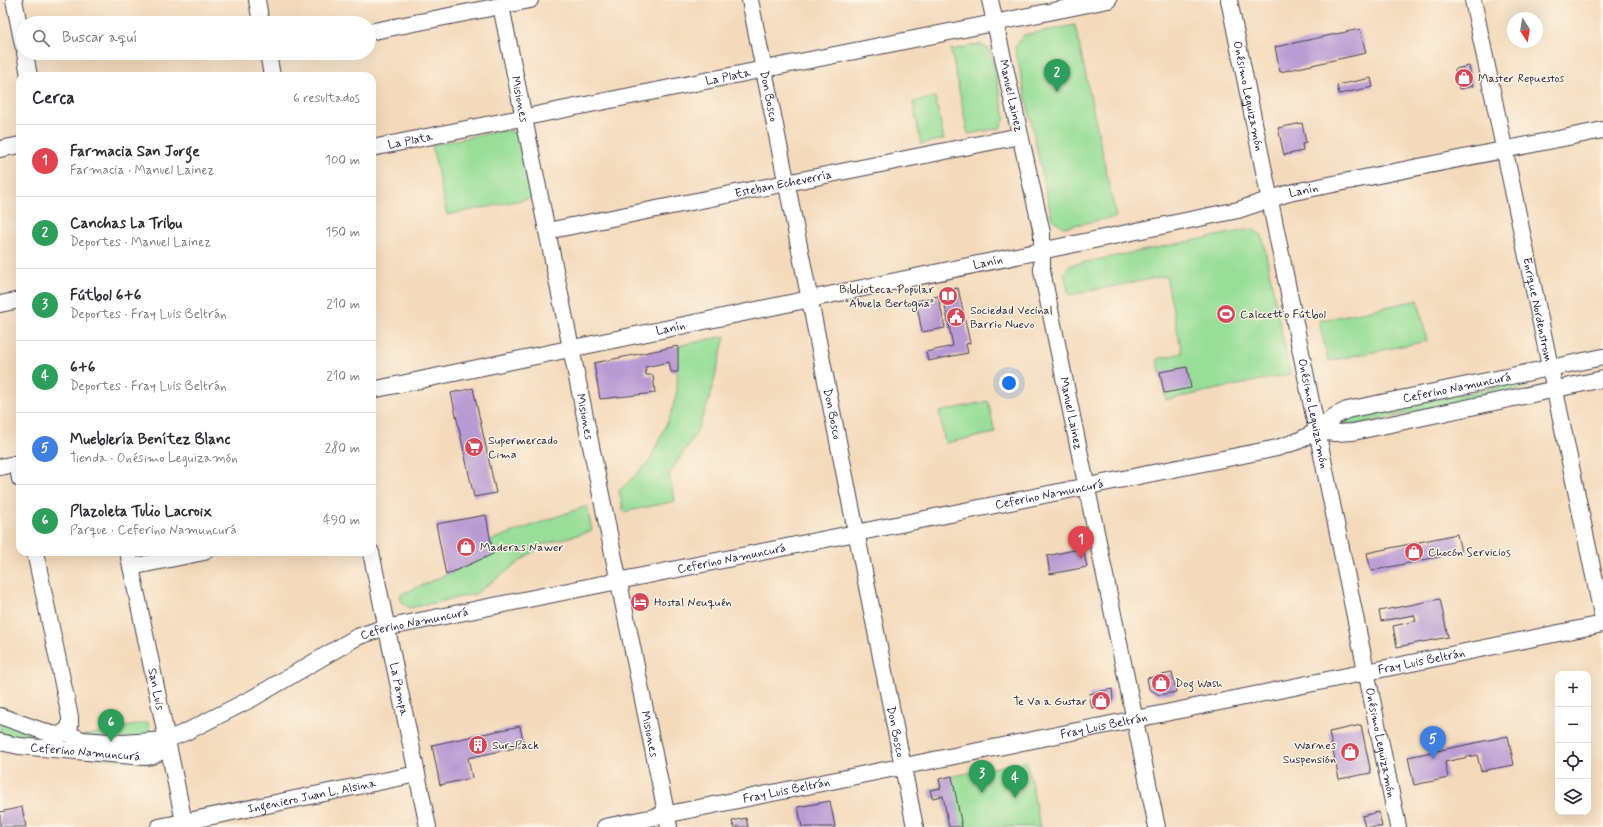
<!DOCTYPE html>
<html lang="es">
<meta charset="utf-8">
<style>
:root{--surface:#fff;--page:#f2f2f3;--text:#2b2b33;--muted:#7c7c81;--line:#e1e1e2;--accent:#1a73e8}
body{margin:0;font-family:Mynerve,sans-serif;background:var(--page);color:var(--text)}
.controls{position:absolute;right:12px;bottom:12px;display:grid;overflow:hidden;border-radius:8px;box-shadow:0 4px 16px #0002}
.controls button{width:36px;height:36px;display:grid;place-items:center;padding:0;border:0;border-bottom:1px solid var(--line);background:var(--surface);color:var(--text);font:20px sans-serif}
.compass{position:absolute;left:1507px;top:12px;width:36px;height:36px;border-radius:50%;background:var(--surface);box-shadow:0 4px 16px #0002;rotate:168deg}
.you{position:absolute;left:1009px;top:383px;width:14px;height:14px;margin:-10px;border:3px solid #fff;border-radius:50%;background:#1a73e8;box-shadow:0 0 0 6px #1a73e833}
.badge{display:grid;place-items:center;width:26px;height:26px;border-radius:50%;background:var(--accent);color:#fff;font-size:13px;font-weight:700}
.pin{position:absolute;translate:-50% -33px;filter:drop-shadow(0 1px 2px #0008)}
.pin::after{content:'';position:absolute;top:21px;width:14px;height:12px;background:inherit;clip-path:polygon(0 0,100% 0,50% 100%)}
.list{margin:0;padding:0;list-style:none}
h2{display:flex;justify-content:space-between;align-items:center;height:52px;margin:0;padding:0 16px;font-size:17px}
h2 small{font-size:13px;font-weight:400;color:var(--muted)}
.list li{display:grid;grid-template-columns:26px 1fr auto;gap:12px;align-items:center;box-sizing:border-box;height:72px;padding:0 16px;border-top:1px solid var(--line)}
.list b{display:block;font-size:15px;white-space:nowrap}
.list p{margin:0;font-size:13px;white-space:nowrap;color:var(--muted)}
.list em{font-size:13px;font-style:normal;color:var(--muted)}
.icon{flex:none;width:22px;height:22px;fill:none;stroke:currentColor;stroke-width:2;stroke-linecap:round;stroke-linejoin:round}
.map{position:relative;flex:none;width:1603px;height:827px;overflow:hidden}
.search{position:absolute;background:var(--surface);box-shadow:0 4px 16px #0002;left:16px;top:16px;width:360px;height:44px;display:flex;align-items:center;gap:10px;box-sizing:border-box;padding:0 14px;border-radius:22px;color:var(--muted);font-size:15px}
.panel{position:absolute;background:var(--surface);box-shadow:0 4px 16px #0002;left:16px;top:72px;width:360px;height:484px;border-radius:12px}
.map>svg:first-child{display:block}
.green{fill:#98de98;stroke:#5d806a}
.building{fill:#b99bd3}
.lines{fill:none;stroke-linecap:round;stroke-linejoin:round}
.minor-casing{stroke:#423e4e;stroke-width:18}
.minor{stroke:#fff;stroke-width:16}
.labels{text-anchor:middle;stroke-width:3;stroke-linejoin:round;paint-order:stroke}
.street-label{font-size:12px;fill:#22223b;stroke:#fcf5e5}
.poi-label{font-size:12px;fill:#22223b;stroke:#fcf5e5;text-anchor:start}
</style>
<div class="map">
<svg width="1603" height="827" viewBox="0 0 1603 827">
<rect width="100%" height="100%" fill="#fcf5e5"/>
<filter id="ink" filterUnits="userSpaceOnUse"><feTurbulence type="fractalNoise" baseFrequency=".025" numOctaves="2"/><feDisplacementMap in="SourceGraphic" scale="8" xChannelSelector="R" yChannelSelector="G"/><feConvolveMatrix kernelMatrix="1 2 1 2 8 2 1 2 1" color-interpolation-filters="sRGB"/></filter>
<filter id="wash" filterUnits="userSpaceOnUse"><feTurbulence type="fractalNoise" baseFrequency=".012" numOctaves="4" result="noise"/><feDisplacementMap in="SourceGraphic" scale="16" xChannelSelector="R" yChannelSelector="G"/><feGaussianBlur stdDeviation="0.9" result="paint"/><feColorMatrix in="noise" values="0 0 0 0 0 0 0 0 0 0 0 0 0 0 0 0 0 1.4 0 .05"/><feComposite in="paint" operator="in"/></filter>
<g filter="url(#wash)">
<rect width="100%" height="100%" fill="#f4dabc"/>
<g class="green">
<path d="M1075 25 1116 217 1064 227 1052 219 1015 47 1024 35Z"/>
<path d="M980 44 990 50 1005 118 1000 128 968 134 951 50Z"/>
<path d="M935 97 944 139 921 144 913 102Z"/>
<path d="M504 130 513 131 519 139 532 198 447 215 432 145Z"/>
<path d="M1252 229 1262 235 1290 374 1166 400 1157 359 1182 353 1166 276 1069 295 1064 272 1071 265Z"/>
<path d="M1418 300 1427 341 1328 361 1319 321Z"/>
<path d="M725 336 709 401 696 433 669 474 675 501 624 512 619 491 649 462 671 414 677 391 678 346Z"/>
<path d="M1528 381 1529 384 1528 387 1346 427 1341 425 1339 422 1340 419Z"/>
<path d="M988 401 995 433 945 443 939 412Z"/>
<path d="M587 506 592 531 544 544 475 594 409 608 402 602 400 595 493 554 491 540Z"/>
<path d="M0 721 66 743 74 738 148 722 157 763 30 751 0 745Z"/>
<path d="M1027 761 1040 827H949L943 796 932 798 930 790 941 787 939 779Z"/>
</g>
<g id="blocks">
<g class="building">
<path d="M1360 29 1366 53 1280 72 1275 47Z"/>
<path d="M1469 66 1473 86 1459 89 1455 69Z"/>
<path d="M1371 78 1373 87 1339 94 1337 85Z"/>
<path d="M1302 123 1306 143 1302 144 1303 151 1284 155 1278 128Z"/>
<path d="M958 288 970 343 966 344 968 353 928 361 926 352 953 346 942 291Z"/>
<path d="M938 296 945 328 922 332 916 301Z"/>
<path d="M678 346V372H671L669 362 645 367 646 375H653L655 393 600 399 594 363Z"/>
<path d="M1187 367 1191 388 1164 393 1160 372Z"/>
<path d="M473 388 496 493 474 497 451 393Z"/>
<path d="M486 515 493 554 446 575 436 524Z"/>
<path d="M1457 534 1461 552 1371 571 1367 553Z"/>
<path d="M1083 548 1087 567 1050 574 1047 556Z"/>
<path d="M1440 599 1448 637 1397 647 1393 626 1416 621 1414 615 1381 621 1379 611Z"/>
<path d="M1172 673 1176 692 1159 695 1149 689 1147 678Z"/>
<path d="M1112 689 1113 698 1110 705 1092 708 1089 694Z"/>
<path d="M1361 725 1371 773 1339 779 1329 732Z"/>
<path d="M520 726 524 746 468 758 472 778 440 785 432 745Z"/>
<path d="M1508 736 1514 765 1481 771 1477 755 1445 762 1448 778 1414 785 1408 757Z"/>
<path d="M952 776 962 827H949L943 796 932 798 930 790 941 788 939 779Z"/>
<path d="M830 801 835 827H802L798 807Z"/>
<path d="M22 807 26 827H0V812Z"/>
<path d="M1379 812 1382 827H1365L1362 816Z"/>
<path d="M746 818 748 827H734L732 821Z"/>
</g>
</g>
</g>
<g filter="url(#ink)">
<use href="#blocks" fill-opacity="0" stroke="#423e4e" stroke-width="1"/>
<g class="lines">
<g class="minor-casing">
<g id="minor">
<path d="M14 0 23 45"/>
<path d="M257 0 261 23"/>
<path id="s1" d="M750 0 915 827"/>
<path id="s2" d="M990 0 1042 233V271L1157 827"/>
<path id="s3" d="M1229 0 1398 827"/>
<path id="s4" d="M1473 0 1603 619"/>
<path id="s5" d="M501 6 669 827"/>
<path d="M369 32 530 0"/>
<path d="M25 53 29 76"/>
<path d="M268 53 272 76"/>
<path id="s6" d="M372 148 1108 0"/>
<path d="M0 149 20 145"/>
<path id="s7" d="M547 231 1020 136"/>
<path d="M0 304 20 300"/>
<path id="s8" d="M372 390 1238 210 1289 193 1603 130"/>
<path d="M1317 431 1335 433 1353 432 1603 379"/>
<path d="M17 463 20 479"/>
<path d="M0 467 20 463"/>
<path d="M35 552 70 717V726L67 730"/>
<path id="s9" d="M128 552 185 827"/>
<path id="s10" d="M371 552 428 827"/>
<path d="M131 567 204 552"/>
<path d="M0 716 51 734 60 735 67 730"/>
<path id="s11" d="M67 730 71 735 82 740 123 743 166 740 186 732 253 698 357 637 380 629 1277 448 1298 441 1317 431 1335 416 1347 410 1603 357"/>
<path id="s12" d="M0 742 19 746 145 757 152 756 168 748"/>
<path id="s13" d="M159 827 417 774"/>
<path id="s14" d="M605 827 1603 624"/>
</g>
</g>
<use href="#minor" class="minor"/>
</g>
</g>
<defs>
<g id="shop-disc" transform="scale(1)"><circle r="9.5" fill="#d1495b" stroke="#fcf5e5"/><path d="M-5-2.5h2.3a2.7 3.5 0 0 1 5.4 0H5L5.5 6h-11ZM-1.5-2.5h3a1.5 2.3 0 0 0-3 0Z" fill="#fff"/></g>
<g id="library-disc" transform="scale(1)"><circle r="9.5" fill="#d1495b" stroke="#fcf5e5"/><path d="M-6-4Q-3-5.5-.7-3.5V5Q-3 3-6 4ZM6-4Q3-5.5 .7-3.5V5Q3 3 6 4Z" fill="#fff"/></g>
<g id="stadium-disc" transform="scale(1)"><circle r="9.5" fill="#d1495b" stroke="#fcf5e5"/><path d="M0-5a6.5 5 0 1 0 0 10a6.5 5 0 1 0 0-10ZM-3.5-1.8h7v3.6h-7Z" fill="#fff"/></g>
<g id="civic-disc" transform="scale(1)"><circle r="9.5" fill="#d1495b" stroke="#fcf5e5"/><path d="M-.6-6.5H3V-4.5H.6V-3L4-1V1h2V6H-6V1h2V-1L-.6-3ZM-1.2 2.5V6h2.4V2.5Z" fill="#fff"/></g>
<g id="supermarket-disc" transform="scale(1)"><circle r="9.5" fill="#d1495b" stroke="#fcf5e5"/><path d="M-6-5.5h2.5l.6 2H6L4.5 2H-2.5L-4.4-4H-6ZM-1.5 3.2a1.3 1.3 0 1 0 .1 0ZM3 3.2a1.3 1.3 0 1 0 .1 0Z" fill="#fff"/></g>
<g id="hotel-disc" transform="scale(1)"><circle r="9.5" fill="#d1495b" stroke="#fcf5e5"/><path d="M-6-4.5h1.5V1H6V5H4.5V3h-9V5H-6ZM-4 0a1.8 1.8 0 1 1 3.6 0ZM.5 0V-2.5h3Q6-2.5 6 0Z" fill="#fff"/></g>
<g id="building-disc" transform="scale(1)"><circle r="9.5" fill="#d1495b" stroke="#fcf5e5"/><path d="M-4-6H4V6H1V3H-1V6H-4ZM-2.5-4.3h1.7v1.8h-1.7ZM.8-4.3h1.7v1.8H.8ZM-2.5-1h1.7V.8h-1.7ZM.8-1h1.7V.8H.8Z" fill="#fff"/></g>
</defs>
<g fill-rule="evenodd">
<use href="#shop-disc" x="1464" y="78"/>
<use href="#library-disc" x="948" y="296"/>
<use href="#stadium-disc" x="1226" y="314"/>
<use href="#civic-disc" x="956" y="317"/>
<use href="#supermarket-disc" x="474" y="447"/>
<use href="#shop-disc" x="466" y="547"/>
<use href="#shop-disc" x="1414" y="552"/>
<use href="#hotel-disc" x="640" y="602"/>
<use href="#shop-disc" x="1161" y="683"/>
<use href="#shop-disc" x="1101" y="701"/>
<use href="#building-disc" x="478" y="745"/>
<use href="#shop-disc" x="1350" y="752"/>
</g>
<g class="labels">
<g class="street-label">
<text dy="4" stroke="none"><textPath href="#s6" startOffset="363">La Plata</textPath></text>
<text dy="4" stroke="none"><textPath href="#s1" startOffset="98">Don Bosco</textPath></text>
<text dy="4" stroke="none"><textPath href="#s2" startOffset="98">Manuel Lainez</textPath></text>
<text dy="4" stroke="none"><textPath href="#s3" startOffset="98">Onésimo Leguizamón</textPath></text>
<text dy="4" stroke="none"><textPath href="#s5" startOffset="95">Misiones</textPath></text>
<text dy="4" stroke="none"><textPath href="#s6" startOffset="39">La Plata</textPath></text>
<text dy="4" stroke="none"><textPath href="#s7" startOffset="241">Esteban Echeverría</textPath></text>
<text dy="4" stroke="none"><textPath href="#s8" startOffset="953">Lanín</textPath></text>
<text dy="4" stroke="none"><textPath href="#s8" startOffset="629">Lanín</textPath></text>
<text dy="4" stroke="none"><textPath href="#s4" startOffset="316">Enrique Nordenstrom</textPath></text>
<text dy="4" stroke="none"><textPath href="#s8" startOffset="305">Lanín</textPath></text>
<text dy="4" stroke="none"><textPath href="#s11" startOffset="1452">Ceferino Namuncurá</textPath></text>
<text dy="4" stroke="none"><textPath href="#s2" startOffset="422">Manuel Lainez</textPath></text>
<text dy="4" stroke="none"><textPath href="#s3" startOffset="422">Onésimo Leguizamón</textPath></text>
<text dy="4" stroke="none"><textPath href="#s1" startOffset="422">Don Bosco</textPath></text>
<text dy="4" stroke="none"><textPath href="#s5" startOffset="419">Misiones</textPath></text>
<text dy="4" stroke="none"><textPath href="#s11" startOffset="1027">Ceferino Namuncurá</textPath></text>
<text dy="4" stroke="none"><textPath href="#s11" startOffset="703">Ceferino Namuncurá</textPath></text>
<text dy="4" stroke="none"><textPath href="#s11" startOffset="379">Ceferino Namuncurá</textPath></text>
<text dy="4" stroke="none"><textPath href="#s14" startOffset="833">Fray Luis Beltrán</textPath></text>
<text dy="4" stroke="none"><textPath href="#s9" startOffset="140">San Luis</textPath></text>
<text dy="4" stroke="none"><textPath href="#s10" startOffset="140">La Pampa</textPath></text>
<text dy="4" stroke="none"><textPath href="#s14" startOffset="509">Fray Luis Beltrán</textPath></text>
<text dy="4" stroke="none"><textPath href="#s1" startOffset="746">Don Bosco</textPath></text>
<text dy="4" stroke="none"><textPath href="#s5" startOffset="743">Misiones</textPath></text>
<text dy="4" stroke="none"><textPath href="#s3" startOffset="758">Onésimo Leguizamón</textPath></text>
<text dy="4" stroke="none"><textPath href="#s12" startOffset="86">Ceferino Namuncurá</textPath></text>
<text dy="4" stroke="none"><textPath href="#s14" startOffset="185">Fray Luis Beltrán</textPath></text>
<text dy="4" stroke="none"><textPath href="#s13" startOffset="156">Ingeniero Juan L. Alsina</textPath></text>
</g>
<g class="poi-label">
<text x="1478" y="82">Master Repuestos</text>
<text x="934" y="293" text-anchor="end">Biblioteca Popular<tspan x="934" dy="14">"Abuela Bertogna"</tspan></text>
<text x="970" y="314">Sociedad Vecinal<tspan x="970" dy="14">Barrio Nuevo</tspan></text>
<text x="1240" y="318">Calccetto Fútbol</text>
<text x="488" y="444">Supermercado<tspan x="488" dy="14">Cima</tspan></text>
<text x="480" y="551">Maderas Nawer</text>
<text x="1428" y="556">Chocón Servicios</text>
<text x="654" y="606">Hostal Neuquén</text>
<text x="1175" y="687">Dog Wash</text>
<text x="1087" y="705" text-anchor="end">Te Va a Gustar</text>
<text x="492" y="749">Sur-Pack</text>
<text x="1336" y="749" text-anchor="end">Warnes<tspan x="1336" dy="14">Suspensión</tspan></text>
</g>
</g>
</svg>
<div class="controls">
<button>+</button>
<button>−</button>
<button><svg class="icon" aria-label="locate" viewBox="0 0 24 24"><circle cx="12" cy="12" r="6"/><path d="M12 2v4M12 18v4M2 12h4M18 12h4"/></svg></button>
<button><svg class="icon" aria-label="layers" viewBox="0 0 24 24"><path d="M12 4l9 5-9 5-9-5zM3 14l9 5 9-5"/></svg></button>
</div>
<svg class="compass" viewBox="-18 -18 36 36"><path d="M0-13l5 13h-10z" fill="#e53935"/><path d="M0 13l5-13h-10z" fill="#7c7c81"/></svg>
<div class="you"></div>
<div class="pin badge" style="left:1081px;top:559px;background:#e0444e">1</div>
<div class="pin badge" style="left:1057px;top:92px;background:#2e9e5b">2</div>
<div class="pin badge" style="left:982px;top:793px;background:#2e9e5b">3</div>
<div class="pin badge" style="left:1015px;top:798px;background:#2e9e5b">4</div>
<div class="pin badge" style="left:1433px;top:759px;background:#3f7fe0">5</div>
<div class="pin badge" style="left:111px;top:742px;background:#2e9e5b">6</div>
<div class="search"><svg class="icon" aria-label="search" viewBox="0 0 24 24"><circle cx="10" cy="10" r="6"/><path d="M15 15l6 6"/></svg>Buscar aquí</div>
<section class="panel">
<h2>Cerca<small>6 resultados</small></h2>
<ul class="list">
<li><span class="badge" style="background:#e0444e">1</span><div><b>Farmacia San Jorge</b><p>Farmacia · Manuel Lainez</p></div><em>100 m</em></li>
<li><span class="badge" style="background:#2e9e5b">2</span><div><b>Canchas La Tribu</b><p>Deportes · Manuel Lainez</p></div><em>150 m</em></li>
<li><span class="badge" style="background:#2e9e5b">3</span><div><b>Fútbol 6+6</b><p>Deportes · Fray Luis Beltrán</p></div><em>210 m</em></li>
<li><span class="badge" style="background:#2e9e5b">4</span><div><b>6+6</b><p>Deportes · Fray Luis Beltrán</p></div><em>210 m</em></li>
<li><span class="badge" style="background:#3f7fe0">5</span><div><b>Mueblería Benítez Blanc</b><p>Tienda · Onésimo Leguizamón</p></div><em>280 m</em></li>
<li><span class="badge" style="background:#2e9e5b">6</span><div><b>Plazoleta Tulio Lacroix</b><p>Parque · Ceferino Namuncurá</p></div><em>490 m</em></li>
</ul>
</section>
</div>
